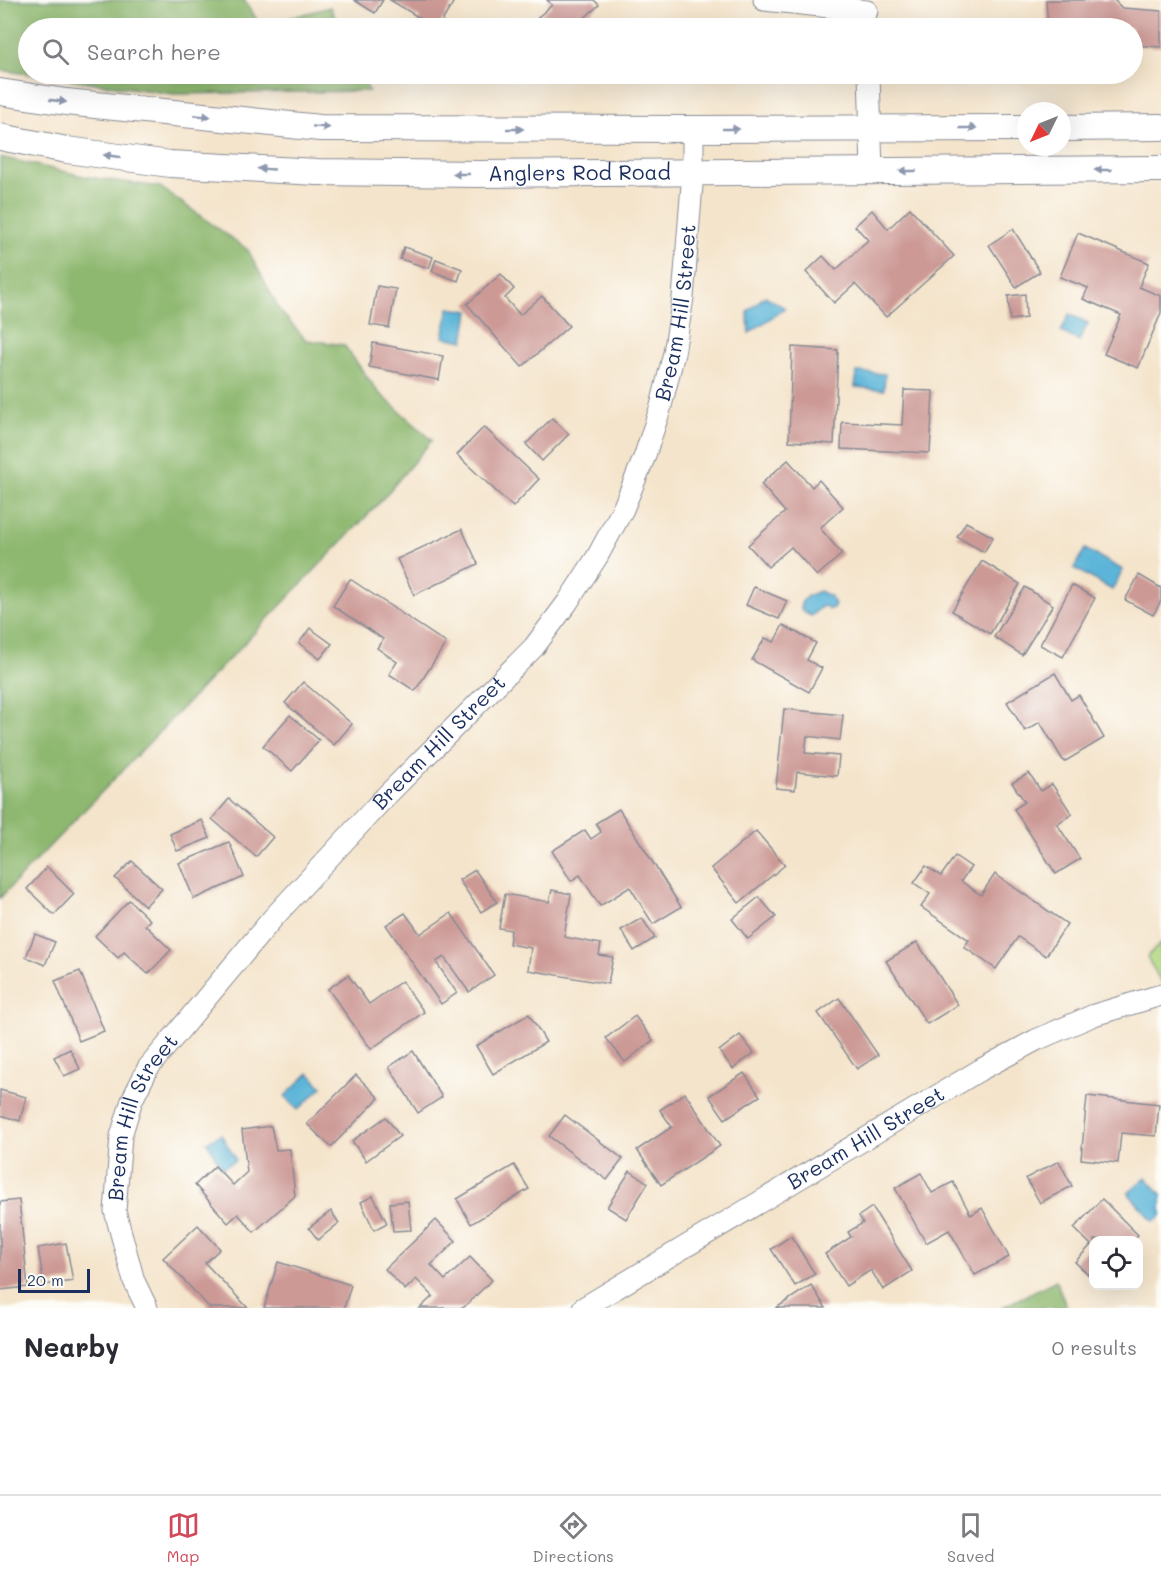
<!DOCTYPE html>
<style>
:root{--surface:#fff;--page:#f2f2f3;--text:#2b2b33;--muted:#7c7c81;--line:#e1e1e2;--accent:#d1495b}
body{margin:0;font-family:Mali,sans-serif;background:var(--page);color:var(--text)}
.controls{position:absolute;right:18px;bottom:18px;display:grid;overflow:hidden;border-radius:12px;box-shadow:0 6px 24px #0002}
.controls button{width:54px;height:54px;display:grid;place-items:center;padding:0;border:0;border-bottom:2px solid var(--line);background:var(--surface);color:var(--text);font:30px sans-serif}
.compass{position:absolute;left:1017px;top:102px;width:54px;height:54px;border-radius:50%;background:var(--surface);box-shadow:0 6px 24px #0002;rotate:227deg}
.scale{position:absolute;left:18px;bottom:15px;width:72px;box-sizing:border-box;padding-left:6px;border:3px solid #1b2f5e;border-top:0;font-size:16px;line-height:21px;white-space:nowrap;color:#1b2f5e;-webkit-text-stroke:4px #fdfcf7;paint-order:stroke}
.list{margin:0;padding:0;list-style:none}
h2{display:flex;justify-content:space-between;align-items:center;height:78px;margin:0;padding:0 24px;font-size:26px}
h2 small{font-size:20px;font-weight:400;color:var(--muted)}
.icon{flex:none;width:33px;height:33px;fill:none;stroke:currentColor;stroke-width:2;stroke-linecap:round;stroke-linejoin:round}
.map{position:relative;flex:none;width:1161px;height:1308px;overflow:hidden}
.search{position:absolute;background:var(--surface);box-shadow:0 6px 24px #0002;left:18px;right:18px;top:18px;height:66px;display:flex;align-items:center;gap:15px;box-sizing:border-box;padding:0 21px;border-radius:33px;color:var(--muted);font-size:22px}
.sheet{height:186px;background:var(--surface)}
nav{display:flex;justify-content:space-around;align-items:center;box-sizing:border-box;height:84px;border-top:2px solid var(--line);background:var(--surface);font-size:16px;color:var(--muted)}
nav a{display:grid;justify-items:center;gap:3px}
nav .on{color:var(--accent)}
.map>svg:first-child{display:block}
.green{fill:#b3d881;stroke:#678470;stroke-width:1.5}
.forest{fill:#8eb86f;stroke:#547466;stroke-width:1.5}
.water{fill:#5bb5d8;stroke:#3b729b;stroke-width:1.5}
.building{fill:#cc9995}
.lines{fill:none;stroke-linecap:round;stroke-linejoin:round}
.minor-casing{stroke:#888a94;stroke-width:23}
.tertiary-casing{stroke:#888a94;stroke-width:28}
.minor{stroke:#fff;stroke-width:21}
.tertiary{stroke:#fff;stroke-width:26}
.oneway{fill:#8d97ae}
.labels{text-anchor:middle;stroke-width:6;stroke-linejoin:round;paint-order:stroke}
.street-label{font-size:21px;fill:#1b2f5e;stroke:#fdfcf7}
</style>
<div class="map">
<svg width="1161" height="1308" viewBox="0 0 1161 1308">
<rect width="100%" height="100%" fill="#fdfcf7"/>
<filter id="ink" filterUnits="userSpaceOnUse"><feTurbulence type="fractalNoise" baseFrequency=".0167" numOctaves="2"/><feDisplacementMap in="SourceGraphic" scale="12" xChannelSelector="R" yChannelSelector="G"/><feConvolveMatrix kernelMatrix="1 2 1 2 8 2 1 2 1" color-interpolation-filters="sRGB"/></filter>
<filter id="wash" filterUnits="userSpaceOnUse"><feTurbulence type="fractalNoise" baseFrequency=".008" numOctaves="4" result="noise"/><feDisplacementMap in="SourceGraphic" scale="24" xChannelSelector="R" yChannelSelector="G"/><feGaussianBlur stdDeviation="1.35" result="paint"/><feColorMatrix in="noise" values="0 0 0 0 0 0 0 0 0 0 0 0 0 0 0 0 0 1.4 0 .05"/><feComposite in="paint" operator="in"/></filter>
<g filter="url(#wash)">
<rect width="100%" height="100%" fill="#f4e4cb"/>
<path class="green" d="M1161 943V982L1147 957Z"/>
<g class="forest">
<path d="M0 0H244L261 26 330 7 340 28H28V74H361L369 91 174 94 0 70Z"/>
<path d="M0 157 88 177 160 187 248 250 280 311 306 340 344 345 378 392 432 440 380 502 0 898Z"/>
<path d="M1056 1280 1067 1308H1001Z"/>
</g>
<g class="water">
<path d="M765 296 785 308 749 333 748 311Z"/>
<path d="M449 308 469 311 464 341 443 337Z"/>
<path d="M1069 314 1088 323 1079 341 1061 332Z"/>
<path d="M857 372 885 374 884 390 855 387Z"/>
<path d="M1085 549 1123 570 1112 590 1074 568Z"/>
<path d="M819 591 831 597 835 604 833 608 829 609 825 606 821 607 811 616 805 613 801 609V603L807 596Z"/>
<path d="M309 1073 322 1087 298 1110 285 1096Z"/>
<path d="M221 1134 236 1160 222 1168 207 1142Z"/>
<path d="M1146 1177 1161 1194V1216L1154 1222 1128 1193Z"/>
</g>
<g id="blocks">
<g class="building">
<path d="M354 0H383L375 13Z"/>
<path d="M390 0H449L453 3 438 28H414L420 18Z"/>
<path d="M547 0H594L599 5 573 28H549L538 17 552 5Z"/>
<path d="M1046 0H1114L1122 8 1161 11V47L1132 45V28H1048Z"/>
<path d="M910 208 954 256 886 317 855 284 834 303 806 272 823 256 836 270 868 240 855 226 872 210 888 229Z"/>
<path d="M1013 229 1040 272 1016 287 989 245Z"/>
<path d="M1078 233 1149 263 1139 287 1161 296V313L1138 368 1104 354 1121 315 1083 299 1088 288 1060 277Z"/>
<path d="M404 247 433 257 429 268 400 259Z"/>
<path d="M436 259 462 269 458 281 432 271Z"/>
<path d="M501 274 514 289 505 298 520 315 542 296 569 326 522 367 467 304Z"/>
<path d="M377 286 396 289 389 328 370 325Z"/>
<path d="M1025 294 1026 318 1010 320 1008 296Z"/>
<path d="M373 343 443 356 439 380 369 367Z"/>
<path d="M792 347 838 350 834 444 789 441Z"/>
<path d="M904 390 933 391 930 453 841 449 842 422 902 425Z"/>
<path d="M552 418 569 434 542 461 526 444Z"/>
<path d="M484 427 539 479 513 507 457 455Z"/>
<path d="M788 460 812 487 819 480 843 507 820 528 842 554 817 576 791 547 768 567 748 545 785 512 761 484Z"/>
<path d="M966 522 993 537 984 552 957 537Z"/>
<path d="M462 529 478 564 414 595 397 559Z"/>
<path d="M982 561 1020 584 990 634 952 611Z"/>
<path d="M1139 575 1161 588V601L1153 615 1125 600Z"/>
<path d="M350 579 446 643 415 691 389 674 397 662 377 648 383 639 333 606Z"/>
<path d="M1072 585 1095 598 1063 657 1040 645Z"/>
<path d="M754 587 787 601 779 619 746 605Z"/>
<path d="M1025 587 1053 605 1022 655 994 637Z"/>
<path d="M783 625 816 643 807 660 822 668 809 692 752 660 765 638 774 642Z"/>
<path d="M310 628 332 644 320 659 299 643Z"/>
<path d="M1055 673 1071 700 1079 695 1104 738 1064 762 1040 722 1025 731 1007 702Z"/>
<path d="M303 682 352 724 334 745 285 703Z"/>
<path d="M784 709 843 715 840 740 807 736 805 753 839 756 837 776 797 772 795 790 776 788Z"/>
<path d="M290 715 319 740 292 771 263 746Z"/>
<path d="M1029 773 1041 791 1052 784 1072 814 1057 824 1080 859 1056 874 1014 809 1025 802 1012 783Z"/>
<path d="M229 799 273 837 256 857 212 819Z"/>
<path d="M619 809 681 907 653 924 630 887 600 906 580 875 571 881 552 851 585 830 591 839 601 832 596 823Z"/>
<path d="M202 820 210 838 177 851 170 834Z"/>
<path d="M756 831 785 865 739 903 711 868Z"/>
<path d="M229 842 244 877 194 899 179 863Z"/>
<path d="M955 856 971 867 961 881 981 895 995 874 1067 924 1046 956 1018 937 996 969 964 947 969 940 921 907 930 894 914 883 926 866 941 876Z"/>
<path d="M132 861 162 889 145 906 115 878Z"/>
<path d="M47 867 74 894 54 915 27 889Z"/>
<path d="M475 870 497 902 481 912 459 880Z"/>
<path d="M552 890 571 894 564 937 601 944 599 955 613 957 608 984 528 970 531 948 509 944 511 930 499 928 505 894 549 902Z"/>
<path d="M759 897 776 917 748 939 732 919Z"/>
<path d="M129 900 150 920 145 925 171 950 148 974 124 952 118 958 95 936Z"/>
<path d="M405 913 420 934 451 913 494 975 469 992 444 957 436 962 457 993 441 1004 386 925Z"/>
<path d="M642 918 655 938 634 951 621 930Z"/>
<path d="M35 934 55 942 45 965 26 957Z"/>
<path d="M917 942 958 1005 927 1024 886 961Z"/>
<path d="M80 971 104 1031 79 1041 55 981Z"/>
<path d="M348 975 369 1004 402 981 424 1012 371 1049 328 989Z"/>
<path d="M839 998 878 1055 857 1069 818 1013Z"/>
<path d="M529 1014 546 1042 493 1074 476 1046Z"/>
<path d="M635 1016 653 1040 625 1062 606 1038Z"/>
<path d="M740 1035 754 1053 733 1069 719 1051Z"/>
<path d="M70 1049 80 1069 64 1076 54 1057Z"/>
<path d="M413 1051 442 1097 418 1113 389 1067Z"/>
<path d="M744 1073 760 1096 725 1119 709 1096Z"/>
<path d="M356 1075 379 1098 331 1147 307 1124Z"/>
<path d="M0 1090 26 1097 20 1121 0 1115Z"/>
<path d="M685 1093 720 1146 661 1185 637 1150 672 1127 660 1110Z"/>
<path d="M1087 1096 1159 1104 1156 1136 1121 1133 1118 1163 1081 1159Z"/>
<path d="M565 1115 623 1159 607 1180 549 1136Z"/>
<path d="M386 1117 400 1136 366 1161 352 1141Z"/>
<path d="M271 1126 276 1150 290 1149 295 1196 254 1232 238 1214 228 1223 195 1185 215 1166 233 1185 247 1172 242 1130Z"/>
<path d="M1059 1161 1072 1186 1040 1203 1026 1178Z"/>
<path d="M514 1165 529 1189 471 1224 457 1199Z"/>
<path d="M630 1171 648 1183 626 1219 607 1207Z"/>
<path d="M921 1173 932 1193 953 1182 971 1215 982 1208 1009 1257 975 1275 949 1230 926 1243 895 1188Z"/>
<path d="M373 1196 387 1223 374 1230 361 1202Z"/>
<path d="M1102 1199 1138 1235 1133 1240H1094V1280L1075 1262 1091 1245 1074 1228Z"/>
<path d="M19 1200 28 1287 0 1290V1202Z"/>
<path d="M408 1201 411 1230 393 1231 390 1203Z"/>
<path d="M872 1207 912 1271 883 1290 871 1270 846 1286 825 1254 851 1237 848 1232 863 1223 859 1216Z"/>
<path d="M331 1211 339 1223 318 1240 309 1228Z"/>
<path d="M436 1220 456 1241 431 1265 445 1280 470 1257 492 1280 463 1308H420L433 1296 416 1279 405 1290 385 1269Z"/>
<path d="M198 1225 220 1249 205 1263 248 1308H210L163 1258Z"/>
<path d="M791 1236 815 1274 795 1286 771 1249Z"/>
<path d="M66 1243 73 1281 44 1285 38 1248Z"/>
<path d="M278 1262 351 1285 344 1308H264Z"/>
<path d="M811 1285 826 1308H776Z"/>
</g>
</g>
</g>
<g filter="url(#ink)">
<use href="#blocks" fill-opacity="0" stroke="#888a94" stroke-width="1.5"/>
<g class="lines">
<g class="minor-casing">
<g id="minor">
<path d="M764 0 867 11"/>
<path d="M869 74 872 171"/>
<path id="s1" d="M147 1308 134 1281 115 1211 121 1136 132 1100 148 1068 273 918 384 798 534 647 567 603 597 557 623 509 644 458 661 406 674 353 683 298 693 172V129"/>
<path id="s2" d="M583 1308 980 1070 1036 1040 1094 1015 1161 995"/>
</g>
</g>
<g class="tertiary-casing">
<g id="tertiary">
<path d="M0 92 66 102 320 128 693 129 1026 128"/>
<path d="M1062 128 1161 127"/>
<path id="s3" d="M0 137 67 150 170 164 317 172 477 174 1161 169"/>
</g>
</g>
<use href="#minor" class="minor"/>
<use href="#tertiary" class="tertiary"/>
</g>
<defs><path id="oneway-solid" d="M-6-.8H1V-3.2L6.5 0L1 3.2V.8H-6Z" transform="scale(1.5)"/></defs>
<g class="oneway">
<use href="#oneway-solid" transform="translate(58 101) rotate(8)"/>
<use href="#oneway-solid" transform="translate(202 116) rotate(5)"/>
<use href="#oneway-solid" transform="translate(321 127) rotate(4)"/>
<use href="#oneway-solid" transform="translate(968 128)"/>
<use href="#oneway-solid" transform="translate(515 129)"/>
<use href="#oneway-solid" transform="translate(731 129)"/>
<use href="#oneway-solid" transform="translate(112 156) rotate(-172)"/>
<use href="#oneway-solid" transform="translate(266 169) rotate(-177)"/>
<use href="#oneway-solid" transform="translate(1103 170) rotate(180)"/>
<use href="#oneway-solid" transform="translate(908 171) rotate(180)"/>
<use href="#oneway-solid" transform="translate(461 174) rotate(-180)"/>
</g>
</g>
<g class="labels">
<g class="street-label">
<text dy="7" stroke="none"><textPath href="#s3" startOffset="582">Anglers Rod Road</textPath></text>
<text dy="7" stroke="none"><textPath href="#s1" startOffset="1192">Bream Hill Street</textPath></text>
<text dy="7" stroke="none"><textPath href="#s1" startOffset="688">Bream Hill Street</textPath></text>
<text dy="7" stroke="none"><textPath href="#s1" startOffset="202">Bream Hill Street</textPath></text>
<text dy="7" stroke="none"><textPath href="#s2" startOffset="330">Bream Hill Street</textPath></text>
</g>
</g>
</svg>
<div class="controls">
<button><svg class="icon" aria-label="locate" viewBox="0 0 24 24"><circle cx="12" cy="12" r="6"/><path d="M12 2v4M12 18v4M2 12h4M18 12h4"/></svg></button>
</div>
<svg class="compass" viewBox="-18 -18 36 36"><path d="M0-13l5 13h-10z" fill="#e53935"/><path d="M0 13l5-13h-10z" fill="#7c7c81"/></svg>
<div class="scale">20 m</div>
<div class="search"><svg class="icon" aria-label="search" viewBox="0 0 24 24"><circle cx="10" cy="10" r="6"/><path d="M15 15l6 6"/></svg>Search here</div>
</div>
<section class="sheet">
<h2>Nearby<small>0 results</small></h2>
<ul class="list">
</ul>
</section>
<nav>
<a class="on"><svg class="icon" aria-label="map" viewBox="0 0 24 24"><path d="M3 6l6-2 6 2 6-2v14l-6 2-6-2-6 2zM9 4v14M15 6v14"/></svg>Map</a>
<a><svg class="icon" aria-label="directions" viewBox="0 0 24 24"><path d="M12 3l9 9-9 9-9-9zM9 14v-3h6M13 9l2 2-2 2"/></svg>Directions</a>
<a><svg class="icon" aria-label="saved" viewBox="0 0 24 24"><path d="M7 4h10v16l-5-4-5 4z"/></svg>Saved</a>
</nav>
